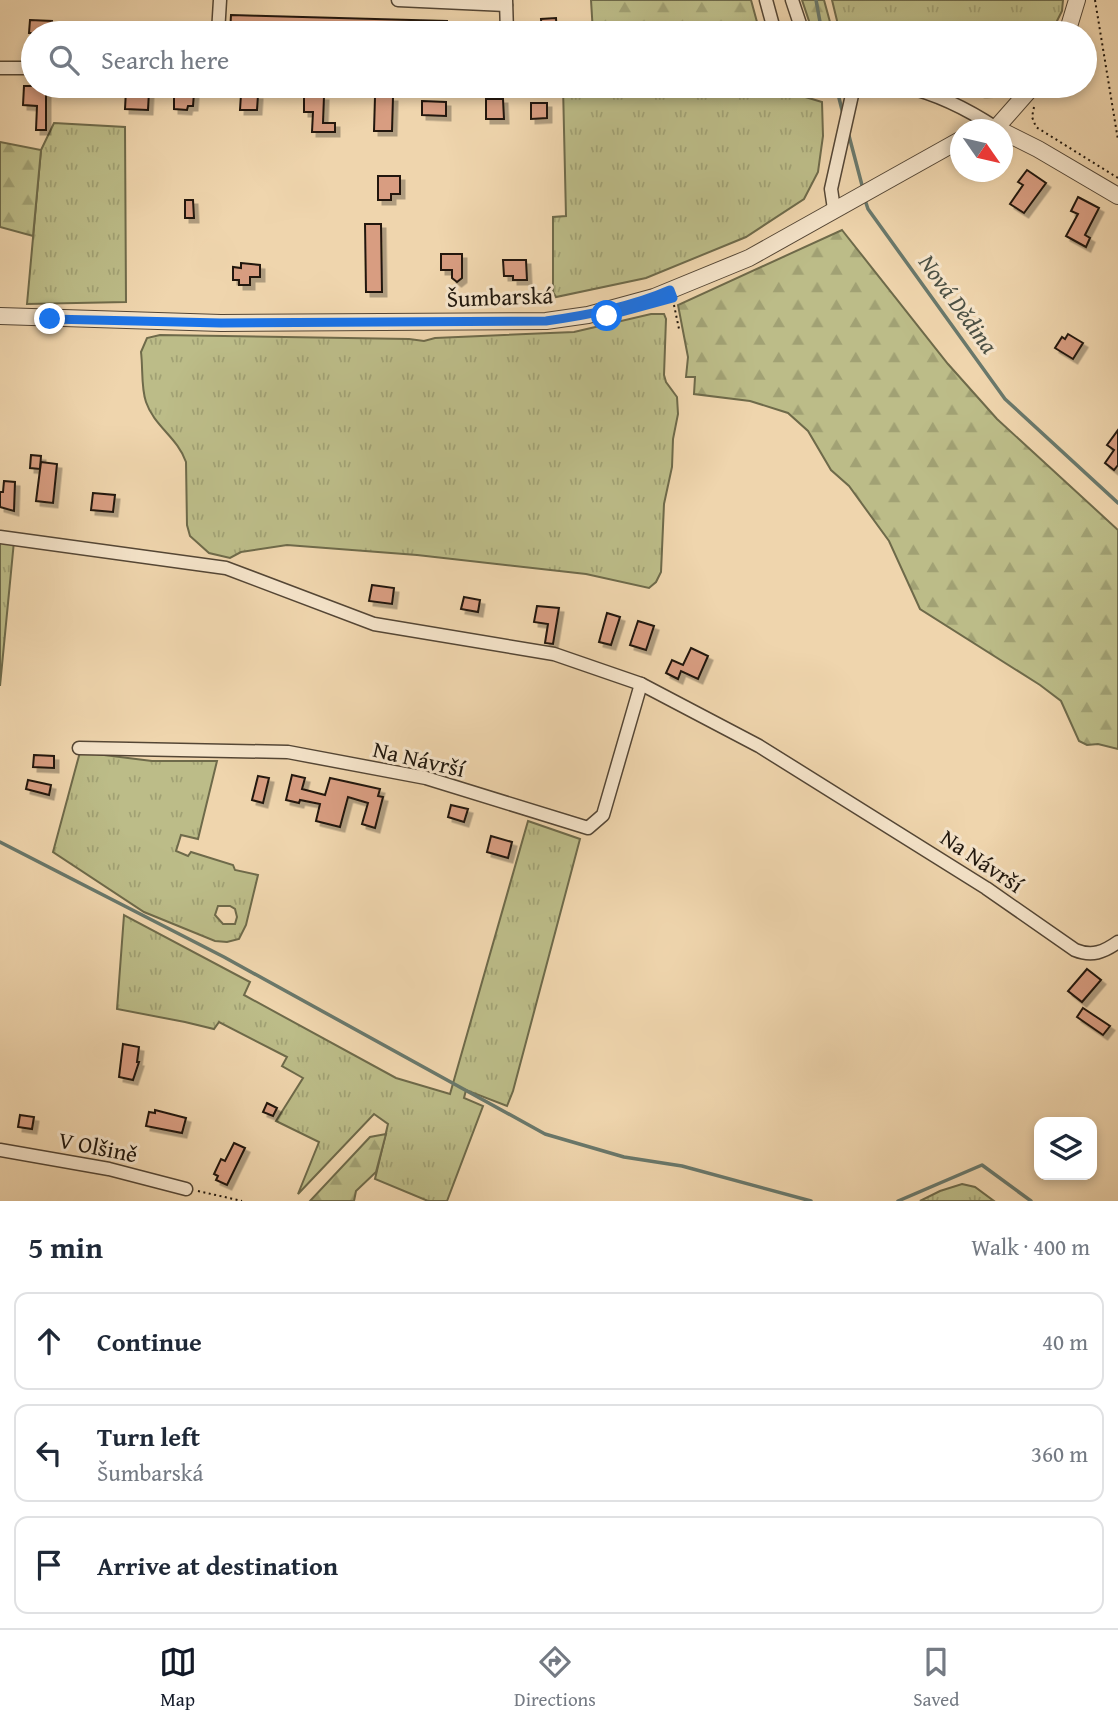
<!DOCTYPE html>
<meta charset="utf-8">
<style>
:root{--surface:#fff;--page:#f6f6f7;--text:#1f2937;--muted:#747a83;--line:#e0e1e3;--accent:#111827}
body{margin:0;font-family:"Gentium Book Plus",serif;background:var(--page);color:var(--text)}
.controls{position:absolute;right:21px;bottom:21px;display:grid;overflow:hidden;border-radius:14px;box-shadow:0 4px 10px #0003}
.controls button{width:63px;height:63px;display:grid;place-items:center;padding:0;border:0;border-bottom:2px solid var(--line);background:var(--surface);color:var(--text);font:35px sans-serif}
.compass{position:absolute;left:950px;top:119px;width:63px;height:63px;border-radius:50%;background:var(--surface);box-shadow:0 4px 10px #0003;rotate:124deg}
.stop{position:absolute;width:21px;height:21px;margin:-16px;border:5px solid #1a73e8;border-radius:50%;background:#fff}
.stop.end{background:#1a73e8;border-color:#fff;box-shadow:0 2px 7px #0008}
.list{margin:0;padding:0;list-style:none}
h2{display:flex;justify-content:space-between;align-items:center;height:91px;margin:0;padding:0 28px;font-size:30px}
h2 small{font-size:23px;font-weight:400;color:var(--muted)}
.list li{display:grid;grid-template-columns:46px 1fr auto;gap:21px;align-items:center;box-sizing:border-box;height:98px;margin:0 14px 14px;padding:0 14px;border:2px solid var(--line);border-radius:14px}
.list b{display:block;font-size:26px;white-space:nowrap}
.list p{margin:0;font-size:23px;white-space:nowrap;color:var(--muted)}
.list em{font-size:23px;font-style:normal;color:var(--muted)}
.icon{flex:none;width:38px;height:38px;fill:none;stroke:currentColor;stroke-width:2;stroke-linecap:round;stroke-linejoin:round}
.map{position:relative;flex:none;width:1118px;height:1201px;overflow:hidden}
.search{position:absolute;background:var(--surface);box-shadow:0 4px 10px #0003;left:21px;right:21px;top:21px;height:77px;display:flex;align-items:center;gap:18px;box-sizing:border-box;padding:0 24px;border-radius:38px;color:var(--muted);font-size:26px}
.sheet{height:427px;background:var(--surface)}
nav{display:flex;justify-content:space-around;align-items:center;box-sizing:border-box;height:98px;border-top:2px solid var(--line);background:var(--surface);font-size:19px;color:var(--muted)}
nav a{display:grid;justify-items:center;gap:4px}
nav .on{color:var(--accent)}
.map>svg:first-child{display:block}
.grass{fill:url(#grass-tufts);stroke:#6e6a4a;stroke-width:2;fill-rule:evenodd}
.forest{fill:url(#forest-firs);stroke:#6e6a4a;stroke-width:2}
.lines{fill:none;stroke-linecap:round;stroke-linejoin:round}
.stream{stroke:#69786b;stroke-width:3.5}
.building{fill:#d89d81;stroke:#20170d;stroke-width:2;filter:url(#shadow)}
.minor-casing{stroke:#544635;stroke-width:15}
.tertiary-casing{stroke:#544635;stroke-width:18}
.path{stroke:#20170d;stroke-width:2;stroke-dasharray:2 3.5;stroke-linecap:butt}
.minor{stroke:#f5e4ca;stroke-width:12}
.tertiary{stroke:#f5e4ca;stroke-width:16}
.route{stroke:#1a73e8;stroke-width:9}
.labels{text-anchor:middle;stroke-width:6;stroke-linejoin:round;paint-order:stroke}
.street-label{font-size:23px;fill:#20170d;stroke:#f5e4ca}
.water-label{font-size:24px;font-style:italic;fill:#4b5044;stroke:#f5e4ca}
</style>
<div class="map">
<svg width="1118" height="1201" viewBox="0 0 1118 1201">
<defs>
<pattern id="grass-tufts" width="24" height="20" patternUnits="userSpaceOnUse" patternTransform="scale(1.75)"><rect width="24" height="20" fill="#bcbc88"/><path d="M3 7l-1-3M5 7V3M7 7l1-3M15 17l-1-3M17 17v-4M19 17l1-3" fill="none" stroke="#a1a174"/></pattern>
<pattern id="forest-firs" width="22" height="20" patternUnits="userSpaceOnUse" patternTransform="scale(1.75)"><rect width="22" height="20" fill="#bcbc88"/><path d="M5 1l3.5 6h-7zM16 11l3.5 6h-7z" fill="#a1a174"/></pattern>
<filter id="shadow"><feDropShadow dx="4.5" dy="4.5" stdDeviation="0" flood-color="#0004"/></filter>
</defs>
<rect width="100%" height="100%" fill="#efd5ad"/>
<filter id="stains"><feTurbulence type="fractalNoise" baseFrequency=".00286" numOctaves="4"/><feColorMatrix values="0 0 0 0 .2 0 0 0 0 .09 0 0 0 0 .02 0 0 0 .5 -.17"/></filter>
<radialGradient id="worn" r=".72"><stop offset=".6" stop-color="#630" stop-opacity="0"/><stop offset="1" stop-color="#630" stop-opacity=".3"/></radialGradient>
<g class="grass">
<path d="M832 0H1063L1062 11 1051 33H840Z"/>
<path d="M563 86H787L802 96 822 102 823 136 818 172 804 199 746 237 646 278 556 297 553 292V217L566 216Z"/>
<path d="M946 86H1013C993 107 969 94 946 86Z"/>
<path d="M54 123 125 127 126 302 27 304 41 150Z"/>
<path d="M651 314H664L666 319 664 375 666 382 677 397 678 414 673 439 672 467 664 504 661 572 656 582 649 588 586 574 417 555 287 545 241 552 230 558 209 553 190 536 187 525 186 462C178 438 154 426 146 402 141 388 143 368 141 352L147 338 160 335 409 339 424 341 435 338 574 332Z"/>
<path d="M0 539 14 541 0 686Z"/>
<path d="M80 752 152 761H217L198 839 181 835 176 851 188 856 191 852 233 865 235 870 258 875 246 925 239 939 227 942 215 941 144 912 53 852ZM218 906H230L235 909 237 917 235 924H223L215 915Z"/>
<path d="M528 821 580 839 513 1091 507 1106 466 1090 464 1098 483 1106 447 1201H428L375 1179 388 1124 374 1114 298 1194 319 1142 276 1121 303 1078 282 1066 287 1057 219 1022 214 1029 185 1022 117 1009 124 915 250 982 244 995 396 1078 450 1094Z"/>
<path d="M962 1184 975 1187 994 1201H920L940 1191Z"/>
</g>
<g class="forest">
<path d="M591 0H751L760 33H593Z"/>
<path d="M802 0H824L833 33H813Z"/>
<path d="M0 142 41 150 33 236 0 227Z"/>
<path d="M842 230 948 364 997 419 1118 530V749L1098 744 1087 745 1079 741 1061 701 1040 685 920 609 889 541 849 486 831 470 808 431 788 413 750 401 694 394 695 377H686L688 357 678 305Z"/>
<path d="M386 1134 376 1172 356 1191 354 1201H310L370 1137Z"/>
</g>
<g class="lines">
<g class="stream">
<path d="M816 0 822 33"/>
<path d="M836 86 843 114"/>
<path d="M848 132 863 189"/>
<path d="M865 200 868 209 1005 399 1118 503"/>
<path d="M0 842 224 957 545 1134 624 1157 682 1166 811 1201"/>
<path d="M898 1201 982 1165 1031 1201"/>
</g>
</g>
<g class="building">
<path d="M231 15 447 21V33H230Z"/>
<path d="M556 18 557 33H542L541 19Z"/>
<path d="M30 20 52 21 51 33H29Z"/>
<path d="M24 86H46V130H36L37 106 23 105Z"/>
<path d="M126 90 149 91 148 110 125 109Z"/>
<path d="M174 92 194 93 193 106H188L187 110 174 109Z"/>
<path d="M241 94 258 95 257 110H240Z"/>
<path d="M304 95 324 96 323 123H335V132H312L313 112H304Z"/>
<path d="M375 97H393L392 131H374Z"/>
<path d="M486 99H503L504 119H486Z"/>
<path d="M422 101 446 102V116L422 115Z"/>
<path d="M531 103H547V118L531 119Z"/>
<path d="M1027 170 1046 183 1024 213 1010 204 1023 185 1018 182Z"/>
<path d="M378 176H400V194H391V200H378Z"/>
<path d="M1078 197 1099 208 1085 235 1090 238 1086 247 1066 236 1078 214 1071 211Z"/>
<path d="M185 200H193L194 218H185Z"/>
<path d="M365 224H381L382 292H366Z"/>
<path d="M441 254H462V278L457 282 452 278V270H441Z"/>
<path d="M503 260H526L527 280H513V276H504Z"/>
<path d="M241 263 260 265V277H250V285H239V280H233V267L241 268Z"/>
<path d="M1068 334 1083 343 1073 359 1055 348 1062 337 1065 339Z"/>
<path d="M1118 430V465L1114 470 1105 463 1114 450 1107 445Z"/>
<path d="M31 455 41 456 40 469 30 468Z"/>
<path d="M41 462 57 464 53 503 36 501Z"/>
<path d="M4 481 15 482 14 511 0 507V492H3Z"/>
<path d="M93 493 115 495 113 512 91 510Z"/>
<path d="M372 585 394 588 392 604 369 601Z"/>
<path d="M464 597 480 600 478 612 461 609Z"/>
<path d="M537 606 559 608 553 644 545 643 548 624 534 622Z"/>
<path d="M607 613 620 617 611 645 599 642Z"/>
<path d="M638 621 654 626 646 650 630 645Z"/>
<path d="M691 648 708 656 698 679 681 671 678 679 666 673 672 660 683 665Z"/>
<path d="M34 755 54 756V768L33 767Z"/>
<path d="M292 775 305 778 302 789 325 795 330 778 380 789 378 796 383 797 375 828 362 824 368 803 348 797 340 827 316 821 320 804 300 800 299 803 286 800Z"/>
<path d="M258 776 269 778 263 803 252 800Z"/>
<path d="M28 780 51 785 49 795 26 789Z"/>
<path d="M451 805 468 809 464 822 448 817Z"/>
<path d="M491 836 512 842 508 858 487 852Z"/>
<path d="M1087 969 1101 980 1082 1002 1068 991Z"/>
<path d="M1083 1008 1110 1026 1103 1035 1077 1017Z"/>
<path d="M123 1044 139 1047 137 1062H139L133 1080 119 1077Z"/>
<path d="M267 1103 277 1108 273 1116 263 1112Z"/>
<path d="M155 1110 186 1118 182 1133 146 1126 149 1112 155 1113Z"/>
<path d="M20 1115 34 1117 32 1129 18 1127Z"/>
<path d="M234 1143 245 1148 227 1185 216 1180 218 1176 214 1174 221 1159 225 1161Z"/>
</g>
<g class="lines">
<g class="minor-casing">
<g id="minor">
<path d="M398 0 506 5"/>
<path d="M506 0 507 33"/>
<path d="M766 0 775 33"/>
<path d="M792 0 803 33"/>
<path d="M218 33 220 0"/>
<path d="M0 68H33"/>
<path d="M903 86C937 94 966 108 996 128"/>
<path d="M834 209 831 189 854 86"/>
<path d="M0 537 226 568 374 624 554 654 641 684 759 746 986 888 1075 950C1092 957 1104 952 1118 942"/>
<path d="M79 748 288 752 426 778 588 828 603 815 641 684"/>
<path d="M0 1150 109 1169 186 1189"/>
</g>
</g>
<g class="tertiary-casing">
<g id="tertiary">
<path d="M1067 33 1077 0"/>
<path d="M996 128 1033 86"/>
<path d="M1002 131 1038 149 1118 196"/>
<path d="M0 316 221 323 546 321 588 315 654 297 749 258 960 140"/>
</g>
</g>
<g class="path">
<path d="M1095 0 1118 140"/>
<path d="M1034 107 1032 117 1036 127 1118 178"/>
<path d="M674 305 679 329"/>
<path d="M198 1191 242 1201"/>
</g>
<use href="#minor" class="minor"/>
<use href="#tertiary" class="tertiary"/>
</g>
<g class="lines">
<path class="route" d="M50 319 221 323 546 321C588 315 631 307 670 290L673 298 607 316"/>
</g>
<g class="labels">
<g class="street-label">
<text transform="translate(500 297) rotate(-2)" y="8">Šumbarská</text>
<text transform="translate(419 759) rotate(13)" y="8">Na Návrší</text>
<text transform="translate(982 861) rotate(34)" y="8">Na Návrší</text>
<text transform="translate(98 1147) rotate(11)" y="8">V Olšině</text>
</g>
<g class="water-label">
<text transform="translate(958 304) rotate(54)" y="8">Nová Dědina</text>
</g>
</g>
<rect width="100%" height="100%" filter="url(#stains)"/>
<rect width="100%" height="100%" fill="url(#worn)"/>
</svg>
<div class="controls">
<button><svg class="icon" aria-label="layers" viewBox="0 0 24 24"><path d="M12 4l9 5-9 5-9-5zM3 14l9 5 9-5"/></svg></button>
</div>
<svg class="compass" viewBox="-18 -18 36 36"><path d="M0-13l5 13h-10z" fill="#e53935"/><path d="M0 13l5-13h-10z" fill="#747a83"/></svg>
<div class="stop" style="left:607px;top:316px"></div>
<div class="stop end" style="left:50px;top:319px"></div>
<div class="search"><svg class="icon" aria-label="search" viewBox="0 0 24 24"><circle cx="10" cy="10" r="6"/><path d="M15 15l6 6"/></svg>Search here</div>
</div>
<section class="sheet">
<h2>5 min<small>Walk · 400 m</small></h2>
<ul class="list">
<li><svg class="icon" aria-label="ahead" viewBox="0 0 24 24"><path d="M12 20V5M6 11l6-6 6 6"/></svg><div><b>Continue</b></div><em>40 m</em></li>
<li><svg class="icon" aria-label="left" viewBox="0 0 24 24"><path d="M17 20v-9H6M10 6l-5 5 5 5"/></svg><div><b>Turn left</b><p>Šumbarská</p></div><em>360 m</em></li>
<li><svg class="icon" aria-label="arrive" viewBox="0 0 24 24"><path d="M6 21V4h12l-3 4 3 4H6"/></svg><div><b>Arrive at destination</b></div></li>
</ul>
</section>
<nav>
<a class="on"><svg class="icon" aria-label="map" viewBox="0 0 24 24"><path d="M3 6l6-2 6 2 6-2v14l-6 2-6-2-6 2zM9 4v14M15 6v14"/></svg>Map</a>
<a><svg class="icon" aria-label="directions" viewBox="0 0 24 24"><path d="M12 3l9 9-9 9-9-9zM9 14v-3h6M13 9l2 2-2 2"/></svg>Directions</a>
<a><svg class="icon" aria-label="saved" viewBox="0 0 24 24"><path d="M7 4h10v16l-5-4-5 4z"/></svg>Saved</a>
</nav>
